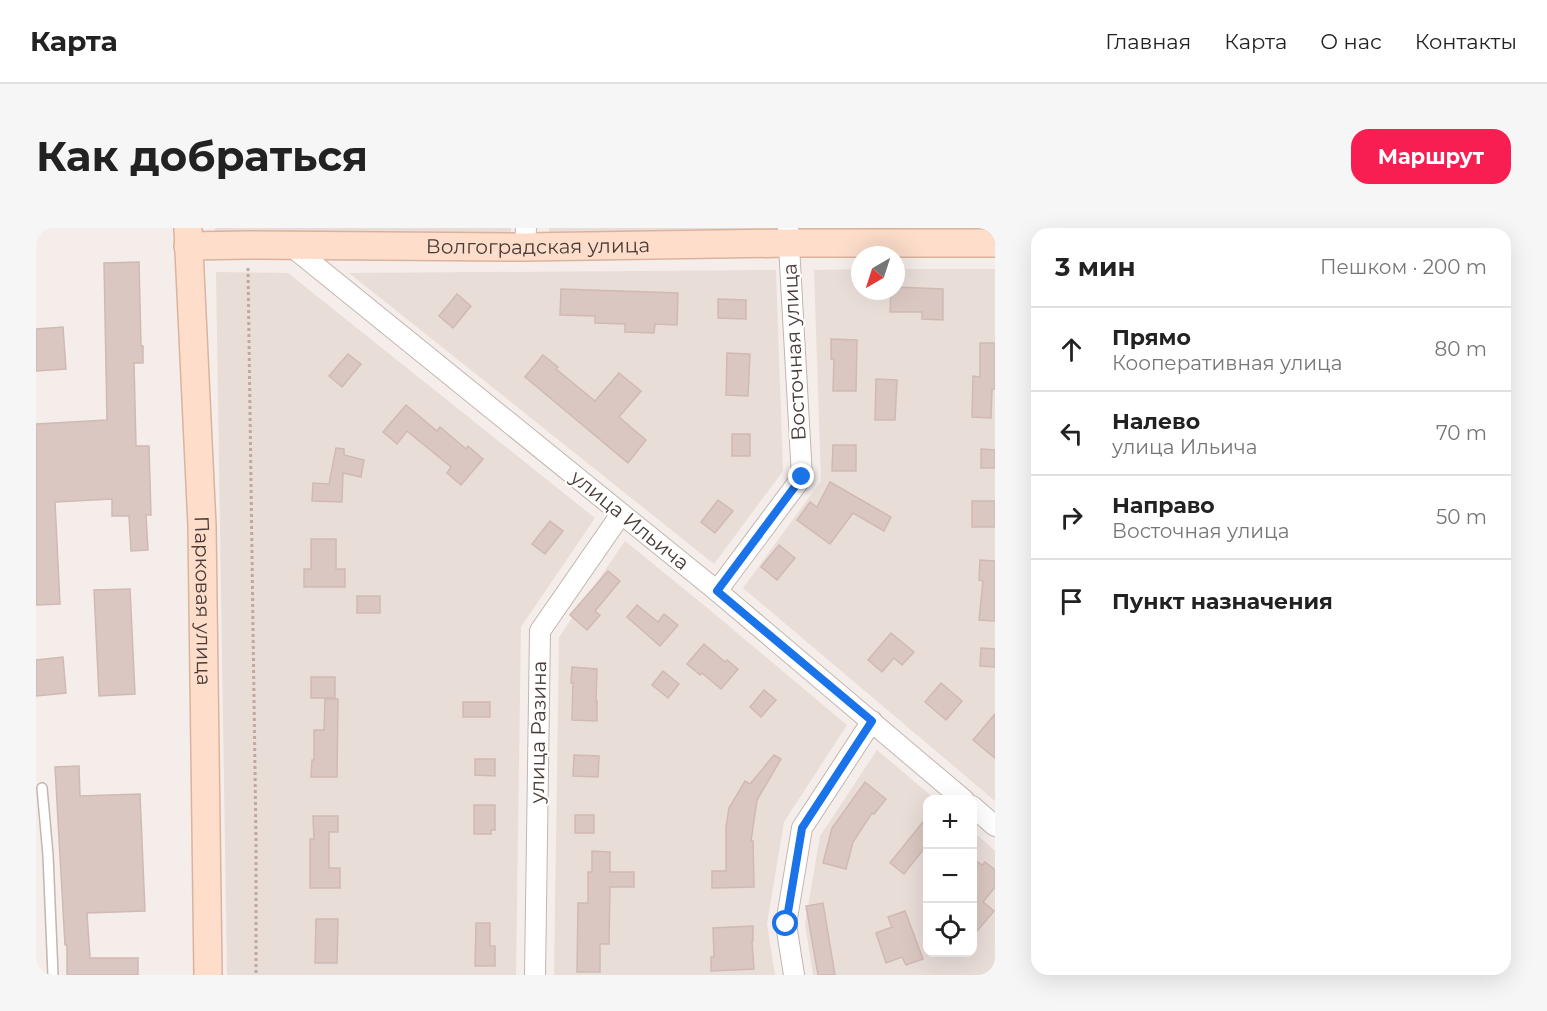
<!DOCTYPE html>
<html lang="ru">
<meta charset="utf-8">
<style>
:root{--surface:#fff;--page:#f6f6f6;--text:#222;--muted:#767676;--line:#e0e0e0;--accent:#f81e52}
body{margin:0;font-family:Montserrat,sans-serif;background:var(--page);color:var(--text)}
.controls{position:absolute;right:18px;bottom:18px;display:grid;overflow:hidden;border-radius:12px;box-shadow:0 6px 24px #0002}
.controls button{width:54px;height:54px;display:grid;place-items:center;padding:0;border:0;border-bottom:2px solid var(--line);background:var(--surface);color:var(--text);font:30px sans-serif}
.compass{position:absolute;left:815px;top:18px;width:54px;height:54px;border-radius:50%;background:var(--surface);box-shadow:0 6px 24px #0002;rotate:219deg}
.stop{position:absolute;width:18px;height:18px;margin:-14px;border:4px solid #1a73e8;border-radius:50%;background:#fff}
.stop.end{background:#1a73e8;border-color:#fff;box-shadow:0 2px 6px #0008}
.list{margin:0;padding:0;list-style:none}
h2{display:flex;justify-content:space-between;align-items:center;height:78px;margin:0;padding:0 24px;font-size:26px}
h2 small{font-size:20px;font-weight:400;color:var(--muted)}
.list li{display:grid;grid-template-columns:39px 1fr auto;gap:18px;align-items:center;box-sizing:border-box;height:84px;padding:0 24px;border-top:2px solid var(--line)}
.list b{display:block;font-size:22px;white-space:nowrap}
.list p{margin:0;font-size:20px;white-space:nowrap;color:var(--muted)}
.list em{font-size:20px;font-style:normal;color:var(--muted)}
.icon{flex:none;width:33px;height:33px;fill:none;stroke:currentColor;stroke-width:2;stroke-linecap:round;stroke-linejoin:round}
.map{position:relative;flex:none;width:959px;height:747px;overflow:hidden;border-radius:18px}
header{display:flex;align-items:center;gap:36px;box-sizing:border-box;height:84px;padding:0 30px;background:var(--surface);border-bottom:2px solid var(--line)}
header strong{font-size:28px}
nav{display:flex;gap:33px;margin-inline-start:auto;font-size:21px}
.intro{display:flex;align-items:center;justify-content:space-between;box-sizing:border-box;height:144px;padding:0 36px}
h1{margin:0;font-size:42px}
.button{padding:15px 27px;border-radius:18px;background:var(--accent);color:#fff;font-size:21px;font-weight:700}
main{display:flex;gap:36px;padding:0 36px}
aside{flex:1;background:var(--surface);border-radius:18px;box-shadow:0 6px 24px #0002}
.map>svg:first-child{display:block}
.residential{fill:#e9ddd8}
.building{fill:#dac7c2;stroke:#d1b9b3;stroke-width:1.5}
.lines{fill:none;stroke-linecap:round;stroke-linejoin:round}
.service-casing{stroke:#c3b5af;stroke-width:12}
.minor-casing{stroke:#c3b5af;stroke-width:22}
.secondary-casing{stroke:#dab39f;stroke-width:30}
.path{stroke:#c2a79e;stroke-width:3;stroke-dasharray:3 3;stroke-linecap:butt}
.service{stroke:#fff;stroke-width:9}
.minor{stroke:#fff;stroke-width:20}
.secondary{stroke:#fedecb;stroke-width:27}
.route{stroke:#1a73e8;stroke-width:8}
.labels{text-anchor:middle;stroke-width:4.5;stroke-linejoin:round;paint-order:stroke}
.street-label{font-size:20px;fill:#493c38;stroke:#fff}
</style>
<header>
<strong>Карта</strong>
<nav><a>Главная</a><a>Карта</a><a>О нас</a><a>Контакты</a></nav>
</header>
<div class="intro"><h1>Как добраться</h1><a class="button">Маршрут</a></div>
<main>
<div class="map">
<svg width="959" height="747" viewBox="0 0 959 747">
<rect width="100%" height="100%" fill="#f5edea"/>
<g class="residential">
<rect x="179" y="0" width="296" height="6"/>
<path d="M513 0H739V4L513 5Z"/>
<path d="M824 41V63H860V41H959V573L707 360 785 253 778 42Z"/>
<path d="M740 42 747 243 678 336 313 45Z"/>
<path d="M180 44 252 45 559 290 485 399 480 747H191Z"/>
<path d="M589 313 669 378 811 497 748 594 731 696 739 747H518L523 409Z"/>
<path d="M841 522 899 571 891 572V724H936L937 603 959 623V747H777L769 696 784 608Z"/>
</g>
<g class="building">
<path d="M103 34 105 118H107V135H98L100 218H113L115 287H110L112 322 95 323 93 288H76V271L19 274 24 376 0 377V196L71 192 68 35Z"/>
<path d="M860 59 907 61V92L886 91V84H854L855 63H860Z"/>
<path d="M525 61 642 65 641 97 619 96 618 105 589 104V96L559 95V88L524 87Z"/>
<path d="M421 66 435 78 417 100 403 88Z"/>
<path d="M682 71 710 72V91L682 90Z"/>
<path d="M27 99 30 141 0 143V101Z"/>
<path d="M795 111 821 112 820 163H797L798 131H795Z"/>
<path d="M944 115H959V161H956L955 190 936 189 937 148 944 149Z"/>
<path d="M691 125 714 126 712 168 690 167Z"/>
<path d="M312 126 325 136 306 159 293 148Z"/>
<path d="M507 127 522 139 520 141 559 173 583 145 605 163 583 189 610 212 592 235 489 149Z"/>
<path d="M840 151 861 152 859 192H839Z"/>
<path d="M370 177 401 203 404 199 430 221 432 218 447 231 425 257 411 245 415 239 371 203 361 216 347 204Z"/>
<rect x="696" y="206" width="18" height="22"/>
<path d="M797 217H820V243H796Z"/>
<path d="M300 220 308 221V227L328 232 325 249 307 245 306 274 276 273 277 255 293 256Z"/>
<path d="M945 221 959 222V240H945Z"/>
<path d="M794 254 855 289 848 303 817 285 794 316 761 292 774 274 781 279Z"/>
<path d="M682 272 697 283 679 305 665 294Z"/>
<rect x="936" y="273" width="23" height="26"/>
<path d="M514 293 527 303 509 326 496 316Z"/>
<path d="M275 311H300V341H309V359H268V341H275Z"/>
<path d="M743 317 759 330 741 352 725 339Z"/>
<path d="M944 332 959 333V393L943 392 947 353 943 352Z"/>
<path d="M572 343 584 353 559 383 564 387 551 402 534 387Z"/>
<path d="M94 361 99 466 63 468 58 362Z"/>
<rect x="321" y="368" width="23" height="17"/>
<path d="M601 377 622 394 628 386 642 397 624 418 591 389Z"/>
<path d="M855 405 878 424 866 437 858 430 846 444 832 432Z"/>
<path d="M668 416 689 434 691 432 702 441 685 461 666 445 664 447 651 436Z"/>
<path d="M945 420 959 421V439L944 438Z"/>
<path d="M27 429 30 465 0 468V432Z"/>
<path d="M536 439 561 441 560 473H561V493L536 492 537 455H535Z"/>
<path d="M627 443 643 456 632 470 616 457Z"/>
<rect x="275" y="449" width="24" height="21"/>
<path d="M905 455 926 473 910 492 889 474Z"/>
<path d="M728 462 740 472 725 489 714 479Z"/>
<path d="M289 471H302L301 549H275L276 532H278V502H288Z"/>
<rect x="427" y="474" width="27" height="15"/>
<path d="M959 486V530L937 512Z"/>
<path d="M538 527 563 528 562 549 537 548Z"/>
<path d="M738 527 745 531 721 572 715 613H717L718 659 676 660V643H690V599L693 580 709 553 714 556Z"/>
<path d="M439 531H459V548L439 547Z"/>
<path d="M43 538 44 568 104 566 109 683 51 685 54 730H102V747H31V717H29L19 539Z"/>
<path d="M829 554 850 571 838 586 836 585 817 614 810 641 787 635 796 600Z"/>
<path d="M438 577H459V602H455V606H438Z"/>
<rect x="539" y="587" width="19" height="18"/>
<path d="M277 588H302V604H293V640H304V660H274V611H278Z"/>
<path d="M891 589V617L868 646 854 635Z"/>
<path d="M556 623 574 624V644H598V659H574L573 716H564V744H541L542 675H552V644H556Z"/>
<path d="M936 630 946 637 949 634 959 642V659L947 674 958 683 936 709Z"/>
<path d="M787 675 799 747H782L770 678Z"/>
<path d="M869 683 887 731 870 737 866 729 850 735 840 705 856 699 852 689Z"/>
<path d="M280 691H302L301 735H279Z"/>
<path d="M440 695H454V718H459V738H439Z"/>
<path d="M717 698V713H716L718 741 675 743V729H678L677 700Z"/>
</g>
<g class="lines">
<g class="service-casing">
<path id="service" d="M6 560 12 627 17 747"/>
</g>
<g class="minor-casing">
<g id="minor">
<path d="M255 18 681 363 928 572"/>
<path d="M489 19 490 0"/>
<path d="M681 363 766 249 752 0"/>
<path d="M936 578 959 598"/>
<path d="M499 747 504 403 585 286"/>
<path d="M758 747 750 696 766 600 836 493"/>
</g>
</g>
<g class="secondary-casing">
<g id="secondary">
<path id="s1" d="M152 1 166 298 172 747"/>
<path id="s2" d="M152 18 212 17 489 19 752 15H959"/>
</g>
</g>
<path class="path" d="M212 40 220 613V747"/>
<use href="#service" class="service"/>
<use href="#minor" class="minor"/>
<use href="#secondary" class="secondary"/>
</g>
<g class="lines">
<path class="route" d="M750 696 766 600 836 493 681 363 766 249"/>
</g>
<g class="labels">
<g class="street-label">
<text dy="7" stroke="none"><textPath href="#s2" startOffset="350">Волгоградская улица</textPath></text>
<text transform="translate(758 124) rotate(-93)" y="7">Восточная улица</text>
<text transform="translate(594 292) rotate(39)" y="7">улица Ильича</text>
<text dy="7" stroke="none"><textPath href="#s1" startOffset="372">Парковая улица</textPath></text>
<text transform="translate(502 504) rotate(-89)" y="7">улица Разина</text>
</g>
</g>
</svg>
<div class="controls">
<button>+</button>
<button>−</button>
<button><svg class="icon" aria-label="locate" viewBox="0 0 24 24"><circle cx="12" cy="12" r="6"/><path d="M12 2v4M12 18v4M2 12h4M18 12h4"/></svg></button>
</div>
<svg class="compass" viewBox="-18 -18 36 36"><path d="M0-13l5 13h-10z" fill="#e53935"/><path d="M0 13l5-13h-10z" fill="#767676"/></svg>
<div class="stop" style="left:750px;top:696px"></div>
<div class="stop end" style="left:766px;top:249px"></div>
</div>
<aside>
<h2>3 мин<small>Пешком · 200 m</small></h2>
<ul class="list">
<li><svg class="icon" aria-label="ahead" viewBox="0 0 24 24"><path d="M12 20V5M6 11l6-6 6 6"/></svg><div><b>Прямо</b><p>Кооперативная улица</p></div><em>80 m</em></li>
<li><svg class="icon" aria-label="left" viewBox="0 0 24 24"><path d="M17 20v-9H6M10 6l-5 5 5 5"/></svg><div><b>Налево</b><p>улица Ильича</p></div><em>70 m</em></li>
<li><svg class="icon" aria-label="right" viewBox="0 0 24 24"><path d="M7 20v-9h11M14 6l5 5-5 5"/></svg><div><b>Направо</b><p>Восточная улица</p></div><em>50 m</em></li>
<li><svg class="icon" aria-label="arrive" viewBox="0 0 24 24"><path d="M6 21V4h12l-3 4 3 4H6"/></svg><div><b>Пункт назначения</b></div></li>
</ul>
</aside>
</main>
